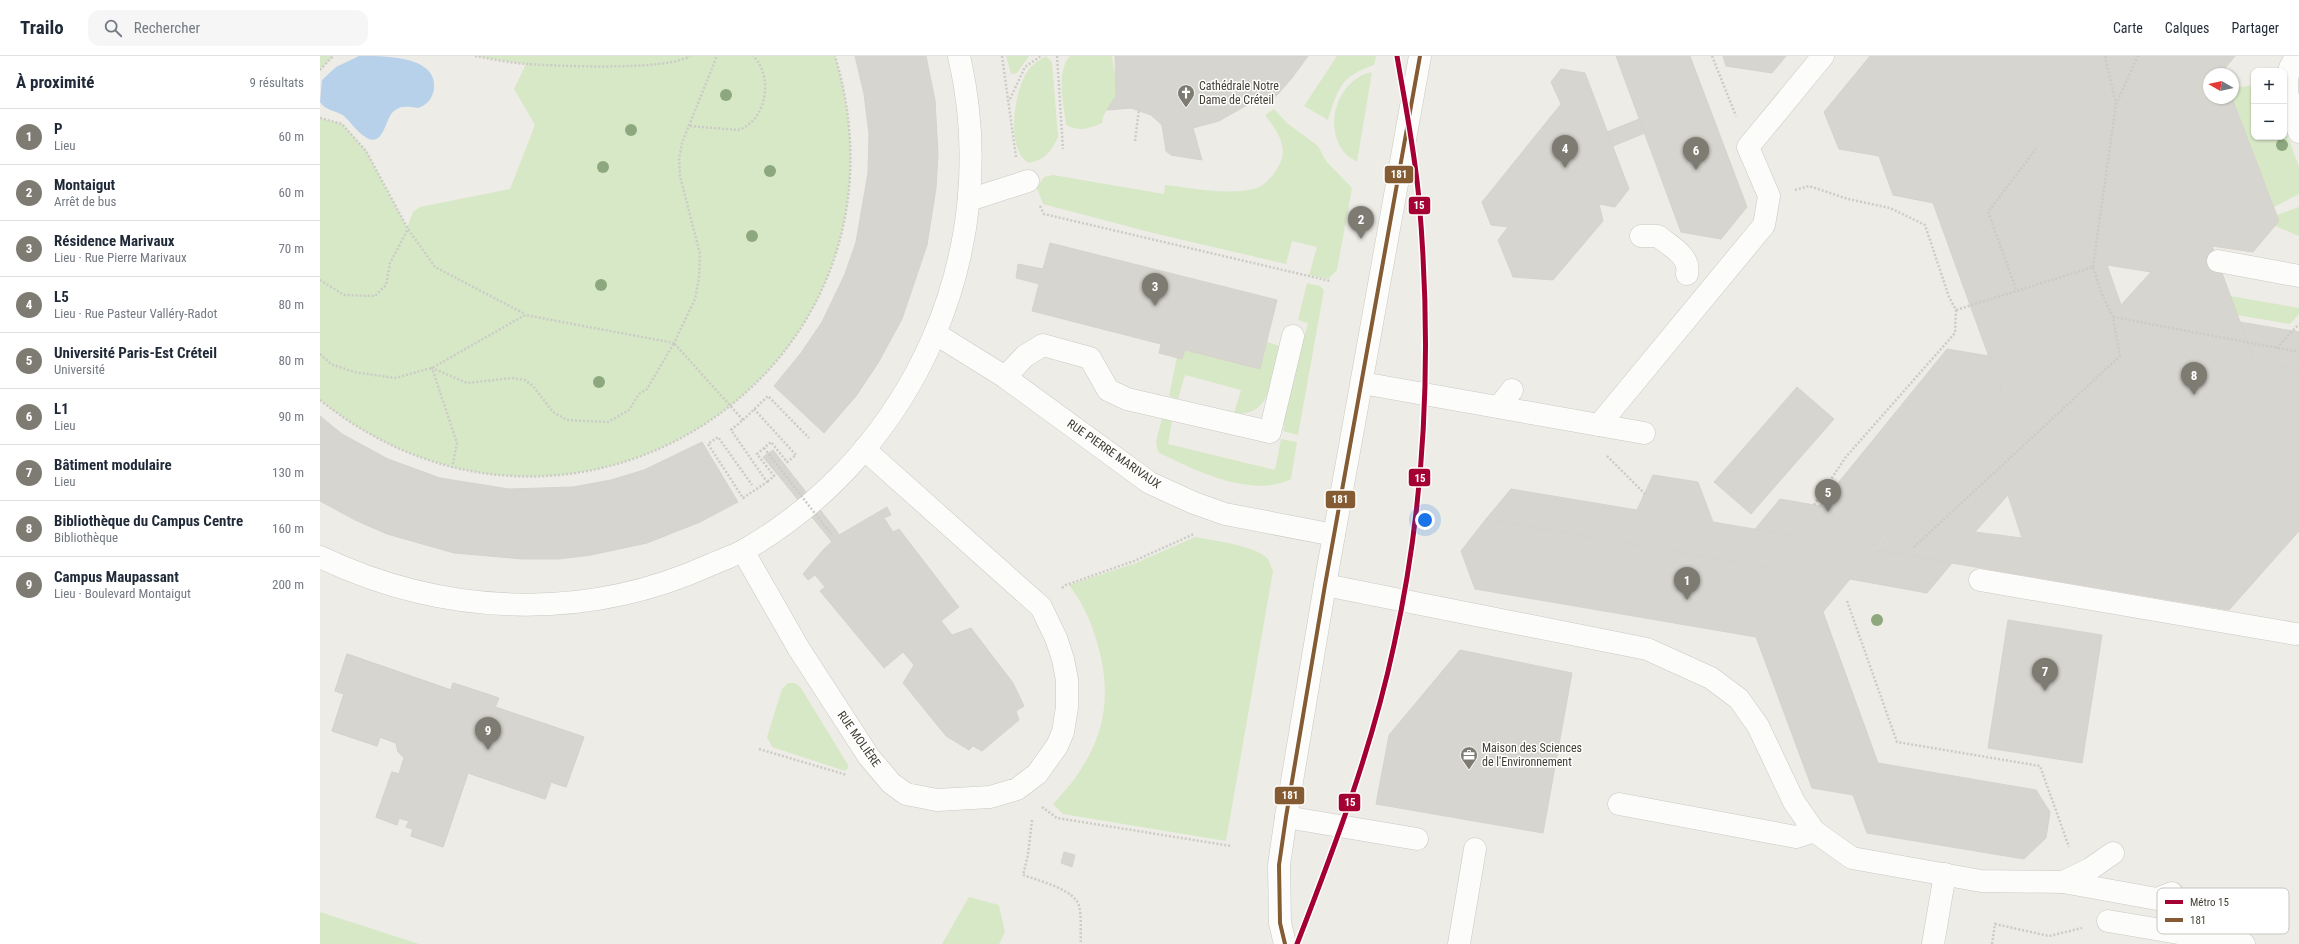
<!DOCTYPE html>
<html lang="fr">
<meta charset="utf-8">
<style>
:root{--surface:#fff;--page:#f6f6f7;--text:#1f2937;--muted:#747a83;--line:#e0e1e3;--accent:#7e7b72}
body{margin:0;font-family:"Roboto Condensed",sans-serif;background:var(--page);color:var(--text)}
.controls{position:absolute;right:12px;top:12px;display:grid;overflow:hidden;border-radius:8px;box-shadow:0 1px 3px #0004}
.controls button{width:36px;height:36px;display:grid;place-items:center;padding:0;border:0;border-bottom:1px solid var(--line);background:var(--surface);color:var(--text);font:20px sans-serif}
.compass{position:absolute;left:1883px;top:12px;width:36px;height:36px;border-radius:50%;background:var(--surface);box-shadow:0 1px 3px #0004;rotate:279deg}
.you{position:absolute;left:1105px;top:464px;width:14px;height:14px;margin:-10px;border:3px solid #fff;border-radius:50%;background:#1a73e8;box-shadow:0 0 0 6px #1a73e833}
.badge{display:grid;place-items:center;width:26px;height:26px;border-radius:50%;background:var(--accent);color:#fff;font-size:13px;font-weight:700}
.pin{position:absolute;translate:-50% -33px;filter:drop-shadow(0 1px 2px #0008)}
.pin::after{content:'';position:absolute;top:21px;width:14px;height:12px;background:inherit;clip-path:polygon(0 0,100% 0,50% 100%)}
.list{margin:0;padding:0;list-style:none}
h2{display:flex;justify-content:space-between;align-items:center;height:52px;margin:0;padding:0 16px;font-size:17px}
h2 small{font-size:13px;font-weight:400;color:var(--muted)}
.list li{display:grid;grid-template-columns:26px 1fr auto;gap:12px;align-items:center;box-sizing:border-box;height:56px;padding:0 16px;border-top:1px solid var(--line)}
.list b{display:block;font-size:15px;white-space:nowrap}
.list p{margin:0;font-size:13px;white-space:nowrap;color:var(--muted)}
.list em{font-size:13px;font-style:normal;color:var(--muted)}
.icon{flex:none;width:22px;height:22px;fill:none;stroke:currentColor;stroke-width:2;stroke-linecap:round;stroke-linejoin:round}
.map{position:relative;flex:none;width:1979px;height:888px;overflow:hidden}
header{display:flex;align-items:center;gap:24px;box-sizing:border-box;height:56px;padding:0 20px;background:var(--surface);border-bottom:1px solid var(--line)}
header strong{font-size:19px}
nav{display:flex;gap:22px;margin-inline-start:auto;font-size:14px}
.search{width:280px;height:36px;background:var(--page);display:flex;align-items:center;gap:10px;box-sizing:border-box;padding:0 14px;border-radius:12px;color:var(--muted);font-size:15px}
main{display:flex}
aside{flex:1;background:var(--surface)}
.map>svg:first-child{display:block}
.green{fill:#d7e8c6}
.water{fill:#b7d1ea}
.building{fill:#d7d5cf;stroke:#d6d3cc;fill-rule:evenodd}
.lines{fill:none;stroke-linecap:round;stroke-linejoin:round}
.minor-casing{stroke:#cac8c2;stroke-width:23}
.path{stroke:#cccbc6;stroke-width:2.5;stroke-dasharray:2 2;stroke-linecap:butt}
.minor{stroke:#fcfcfb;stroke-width:22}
.path-bridge{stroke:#cccbc6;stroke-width:2.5;stroke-dasharray:2 2;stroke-linecap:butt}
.bus-1-casing{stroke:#fff;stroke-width:7}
.bus-1{stroke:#845b32;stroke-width:4}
.metro-1-casing{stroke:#fff;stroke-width:8}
.metro-1{stroke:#a50034;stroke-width:5}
.tree{fill:#8da87f}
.labels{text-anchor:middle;stroke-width:3;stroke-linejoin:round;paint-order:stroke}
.poi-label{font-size:12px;fill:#423e33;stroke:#fff;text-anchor:start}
.street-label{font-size:12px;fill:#423e33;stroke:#fff}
.key{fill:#fff;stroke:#c6c5c2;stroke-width:1}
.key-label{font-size:11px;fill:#423e33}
.line-badge{stroke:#fff;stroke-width:1.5}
.badge-label{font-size:11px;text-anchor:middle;font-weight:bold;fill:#fff}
</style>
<header>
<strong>Trailo</strong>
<div class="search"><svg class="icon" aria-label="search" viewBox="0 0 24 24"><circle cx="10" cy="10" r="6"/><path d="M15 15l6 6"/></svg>Rechercher</div>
<nav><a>Carte</a><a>Calques</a><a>Partager</a></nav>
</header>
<main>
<aside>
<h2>À proximité<small>9 résultats</small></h2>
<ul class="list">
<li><span class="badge">1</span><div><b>P</b><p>Lieu</p></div><em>60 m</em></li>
<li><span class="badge">2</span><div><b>Montaigut</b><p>Arrêt de bus</p></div><em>60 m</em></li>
<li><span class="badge">3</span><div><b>Résidence Marivaux</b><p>Lieu · Rue Pierre Marivaux</p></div><em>70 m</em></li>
<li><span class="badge">4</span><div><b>L5</b><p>Lieu · Rue Pasteur Valléry-Radot</p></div><em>80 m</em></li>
<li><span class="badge">5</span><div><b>Université Paris-Est Créteil</b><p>Université</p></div><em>80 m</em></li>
<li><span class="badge">6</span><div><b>L1</b><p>Lieu</p></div><em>90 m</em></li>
<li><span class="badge">7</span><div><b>Bâtiment modulaire</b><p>Lieu</p></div><em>130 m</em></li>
<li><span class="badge">8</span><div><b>Bibliothèque du Campus Centre</b><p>Bibliothèque</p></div><em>160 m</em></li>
<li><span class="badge">9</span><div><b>Campus Maupassant</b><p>Lieu · Boulevard Montaigut</p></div><em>200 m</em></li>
</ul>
</aside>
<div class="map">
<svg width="1979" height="888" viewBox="0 0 1979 888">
<rect width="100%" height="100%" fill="#eeece6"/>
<g class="green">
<path d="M0 0H13L0 14Z"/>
<path d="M155 0H515C609 313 254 548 0 344V62L22 68 46 95 87 172 93 156 100 151 190 133 215 69 194 33 206 8Z"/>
<path d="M686 0H709L697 17 691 18Z"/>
<path d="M726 0 732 6 738 81C732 95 724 104 709 107 685 94 694 36 707 16 711 9 719 4 726 0Z"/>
<path d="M750 0H792C793 12 799 30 795 42 792 52 783 54 782 67 768 73 760 76 746 69 744 48 735 17 750 0Z"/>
<path d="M1017 0H1056L1054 9C1021 20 1018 32 1008 64L984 50Z"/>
<path d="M1052 16 1037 106C1033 103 1027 100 1024 96 1003 69 1018 23 1052 16Z"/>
<path d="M1934 29V81H1964V70L1979 111V138L1954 151 1912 42 1913 32Z"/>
<path d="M954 53 967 67 998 90 1006 105 1032 132 1017 214 1008 223 989 219 997 191 972 185 966 208 833 177 723 148 717 132 724 121 733 119 844 138 845 129C872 132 912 140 937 132 946 128 953 120 958 111 970 92 957 75 945 59Z"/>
<path d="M1979 151V180L1955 170 1959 165 1957 159Z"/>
<path d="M987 227 1000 230 1004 234 978 379 963 375 965 369 954 366 969 340 988 267 978 264Z"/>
<path d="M1910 240 1979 252V258L1970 268 1917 259Z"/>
<path d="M947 286 960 290C954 316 952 363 914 357L921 334 865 319 858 343 849 340 857 301 865 294 940 313Z"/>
<path d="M842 362 852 365 848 388 955 414 961 383 977 386 971 423C933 443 873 414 838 396L836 386Z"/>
<path d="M875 481C894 485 935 489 948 503 950 506 951 511 953 515L906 785 743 758 733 748C780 699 797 650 776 583 770 563 762 546 749 529L816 507Z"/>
<path d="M468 627H475L481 632 528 709V712L525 715 452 691 447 681 462 633Z"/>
<path d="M649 841 679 849 685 876 679 888H622Z"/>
<path d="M0 856 99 888H0Z"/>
</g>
<path class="water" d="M39 0C66 0 117 0 114 32 113 42 107 49 98 52 90 51 81 49 74 55 65 61 64 95 44 80 36 75 31 66 24 60 15 54 6 55 0 46L2 24 16 11Z"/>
<g class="building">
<path d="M535 0H606L615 44 618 98 616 132 607 189 582 263 558 307 536 340 504 377 454 330 481 297 502 266 525 218 536 186 548 117 549 78 544 38Z"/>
<path d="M795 0H988L972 22 958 38 947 47 941 41 899 65 873 72 882 104 851 99 846 95 842 69 831 59 811 52 787 54 796 40Z"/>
<path d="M1296 0H1370L1427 151 1401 183 1361 176Z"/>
<path d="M1403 0H1466L1452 17 1406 10Z"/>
<path d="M1550 0H1915L1902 16 1903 18H1889V42H1912L1959 165 1933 196 1892 190 1935 306 1979 313V475L1909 554 1555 494 1682 337 1613 147 1573 139 1559 100 1519 93 1504 56ZM1787 209 1831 216 1801 249ZM1688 439 1702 482 1655 476Z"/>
<path d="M1241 13 1265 17 1309 133 1295 151 1279 148 1283 165 1233 224 1193 221 1178 184 1188 171 1171 169 1162 146 1241 48 1231 26Z"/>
<path d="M1319 63 1325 77 1293 90 1287 76Z"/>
<path d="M730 187 957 244 940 313 865 294 862 303 839 297 841 288 712 255 719 228 696 222 698 208 723 213Z"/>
<path d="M1920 266 1979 276V313L1935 306Z"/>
<path d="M1627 293 1669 300 1682 337 1503 556 1558 707 1716 734 1730 756 1726 782 1704 803 1547 777 1533 739 1492 732 1436 581 1155 533 1141 495 1166 463 1447 511 1475 480Z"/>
<path d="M1477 331 1514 363 1431 458 1394 426Z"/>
<path d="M0 360 22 378 68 403 120 422 189 433 253 431 291 424 324 414 382 386 418 446 380 466 327 487 271 499 238 503H203L134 497 67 478 35 464 0 445Z"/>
<path d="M453 394 471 417 462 424 443 401Z"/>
<path d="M471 417 516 474 508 481 462 424Z"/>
<path d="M1333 419 1378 426 1393 466 1475 480 1447 511 1166 463 1191 433 1317 454Z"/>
<path d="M1460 443 1494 449 1500 450 1475 480 1435 473Z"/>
<path d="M567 451 571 459 564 462 573 476 579 473 639 551 621 565 632 579 651 572 693 627 704 650 696 655 699 664 662 695 653 690 649 694 626 680 583 627 594 609 583 596 564 612 500 535 505 531 495 519 488 524 483 518 503 494 519 479Z"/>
<path d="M516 474 519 479 512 486 508 481Z"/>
<path d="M1555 494 1571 496 1632 507 1607 537 1530 523Z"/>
<path d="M1688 564 1782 579 1762 707 1668 692Z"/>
<path d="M1140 594 1252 617 1223 777 1056 748 1069 679Z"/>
<path d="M27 598 131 634 133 627 179 642 175 651 264 681 246 731 231 726 225 743 148 717 123 791 91 780 93 773 86 771 89 765 79 762 77 769 56 761 72 716 79 718 84 702 78 696 76 687 60 681 57 690 12 675 24 638 15 635Z"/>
<path d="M27 598 131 634 133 627 179 642 175 651 264 681 246 731 231 726 225 743 148 717 123 791 91 780 93 773 86 771 89 765 79 762 77 769 56 761 72 716 79 718 84 702 78 696 76 687 60 681 57 690 12 675 24 638 15 635Z"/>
<path d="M744 796 755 799 752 811 741 807Z"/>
</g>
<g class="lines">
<g class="minor-casing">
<g id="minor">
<path d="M1977 0C1958 24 1970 50 1979 76"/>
<path d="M649 144 708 125"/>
<path d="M1321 180H1338C1350 190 1371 200 1367 218"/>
<path d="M1898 205 1979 220"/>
<path d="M616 278 685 321 830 427 874 447 905 458 1014 479"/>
<path d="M685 321 705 300 723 289 770 302 788 334 807 343 950 376 973 280"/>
<path d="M1042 327 1324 377"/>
<path d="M1179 351 1192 334"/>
<path d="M1279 369 1444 169 1449 140 1428 91 1503 0"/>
<path d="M423 495 479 593 549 701 571 727 586 738 617 744 670 741 697 733 717 718 737 690 743 676 747 651V624L743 603 736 582 721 551 544 393"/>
<path d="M0 501C124 560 264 566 390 509 401 504 413 500 423 495 596 396 684 193 639 0"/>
<path d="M1660 524 1976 578"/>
<path d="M1005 529 1327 593 1391 622 1419 643 1438 670 1474 746 1494 775 1532 802 1661 825 1743 826 1837 843 1852 837"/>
<path d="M1299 748 1476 781 1494 775"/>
<path d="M966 761 1097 783"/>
<path d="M1743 826 1770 813 1793 797"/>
<path d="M1788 865 1924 888"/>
<path d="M965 888 960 867 959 809 966 761 1005 529 1100 0"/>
<path d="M1139 888 1155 793"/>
<path d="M1613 888 1625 818"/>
</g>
</g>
<g class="path">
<path d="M155 0C172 3 190 7 207 8 238 10 347 15 370 0"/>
<path d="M682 0 696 101"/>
<path d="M737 0 743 93"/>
<path d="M1392 0 1416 60"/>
<path d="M1785 0 1796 48"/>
<path d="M0 14 13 0"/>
<path d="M690 43 705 11 721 0"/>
<path d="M0 62 22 68 46 95 88 173 115 211 205 258"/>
<path d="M370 70 418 74C447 65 454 20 433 0"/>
<path d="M815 85 819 53"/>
<path d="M1475 134 1489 130 1528 143 1570 152 1605 169 1629 241 1636 254 1635 277 1525 402 1494 449"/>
<path d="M720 150 724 158 1010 225"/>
<path d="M1773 211 1796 48 1818 0"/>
<path d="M0 224 24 239 55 240 66 229 70 207 88 173"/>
<path d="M1696 233 1668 156 1716 93"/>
<path d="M1793 261 1979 296"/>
<path d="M1957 292 1979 268"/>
<path d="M0 298 11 308 34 316 75 322 112 312 205 259 354 287 375 243 379 222 380 198 360 120 359 104 362 87 397 0"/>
<path d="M0 344C254 548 609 313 515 0"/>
<path d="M434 353 476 399 467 406 451 386 437 398 454 420 447 426"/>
<path d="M423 364 448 340 489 382"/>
<path d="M1287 400 1325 438"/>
<path d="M132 412 137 387 112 312 147 327 192 322 205 324 213 330 233 356 247 364 288 366 309 354 319 338 327 333 354 287 423 364 411 374 447 426 423 442 388 388 398 381 432 429"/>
<path d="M1594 491 1800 300 1793 261 1781 236 1773 211 1636 254"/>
<path d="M742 532 746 529 814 505 874 478"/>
<path d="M1527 545 1577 686 1720 710 1749 791"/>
<path d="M439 693 527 719"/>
<path d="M722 751 737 762 911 790"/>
<path d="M712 764 708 799 703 819C717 824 756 834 759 850 762 862 760 876 761 888"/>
<path d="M1672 888 1675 868 1729 880 1762 872"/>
</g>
<use href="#minor" class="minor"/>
<path class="path-bridge" d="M444 392 511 478"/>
<g class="bus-1-casing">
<path id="bus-1" d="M965 888 960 867 959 809 966 761 1005 529 1100 0"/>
</g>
<use href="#bus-1" class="bus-1"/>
<g class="metro-1-casing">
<path id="metro-1" d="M977 888C1015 790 1052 692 1074 589 1106 444 1112 292 1099 144 1095 96 1085 48 1077 0"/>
</g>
<use href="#metro-1" class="metro-1"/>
</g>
<g class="tree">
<circle cx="406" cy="39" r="6"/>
<circle cx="311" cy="74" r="6"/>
<circle cx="1962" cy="89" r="6"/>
<circle cx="283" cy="111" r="6"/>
<circle cx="450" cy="115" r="6"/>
<circle cx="432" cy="180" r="6"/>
<circle cx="281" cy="229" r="6"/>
<circle cx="279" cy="326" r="6"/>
<circle cx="1557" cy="564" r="6"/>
</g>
<defs>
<g id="church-pin" transform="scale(0.9)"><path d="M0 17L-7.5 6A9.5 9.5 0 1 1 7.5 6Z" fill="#7e7b72" stroke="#fff"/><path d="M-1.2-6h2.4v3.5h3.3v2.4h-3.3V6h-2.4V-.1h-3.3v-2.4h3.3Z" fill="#fff"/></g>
<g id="office-pin" transform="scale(0.9)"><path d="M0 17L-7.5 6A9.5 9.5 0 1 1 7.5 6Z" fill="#7e7b72" stroke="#fff"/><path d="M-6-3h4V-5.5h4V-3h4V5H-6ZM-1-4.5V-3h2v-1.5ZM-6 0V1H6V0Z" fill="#fff"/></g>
</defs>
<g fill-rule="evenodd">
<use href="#church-pin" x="866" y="37"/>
<use href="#office-pin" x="1149" y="699"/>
</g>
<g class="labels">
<g class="poi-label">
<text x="879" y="34">Cathédrale Notre<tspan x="879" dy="14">Dame de Créteil</tspan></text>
<text x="1162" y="696">Maison des Sciences<tspan x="1162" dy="14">de l'Environnement</tspan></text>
</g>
<g class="street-label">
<text transform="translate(794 398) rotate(35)" y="4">RUE PIERRE MARIVAUX</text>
<text transform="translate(539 683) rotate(55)" y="4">RUE MOLIÈRE</text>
</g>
</g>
<rect x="1837" y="832" width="132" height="46" rx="6" class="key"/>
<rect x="1845" y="844" width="18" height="4" fill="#a50034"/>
<rect x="1845" y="862" width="18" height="4" fill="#845b32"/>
<g class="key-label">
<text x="1870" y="850">Métro 15</text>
<text x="1870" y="868">181</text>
</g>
<g class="line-badge">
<rect x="1064" y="109" width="30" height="19" rx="4" fill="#845b32"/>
<rect x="1088" y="140" width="23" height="19" rx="4" fill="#a50034"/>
<rect x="1088" y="412" width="23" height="19" rx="4" fill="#a50034"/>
<rect x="1005" y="434" width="31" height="19" rx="4" fill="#845b32"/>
<rect x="954" y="730" width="31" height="19" rx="4" fill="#845b32"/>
<rect x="1018" y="737" width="23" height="19" rx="4" fill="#a50034"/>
</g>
<g class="badge-label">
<text x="1079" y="122">181</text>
<text x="1099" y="153">15</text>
<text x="1100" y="426">15</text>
<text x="1020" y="447">181</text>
<text x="970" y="743">181</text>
<text x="1030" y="750">15</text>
</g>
</svg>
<div class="controls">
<button>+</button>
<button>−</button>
</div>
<svg class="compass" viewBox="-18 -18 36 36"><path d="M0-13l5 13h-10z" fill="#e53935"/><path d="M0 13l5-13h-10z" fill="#747a83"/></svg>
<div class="you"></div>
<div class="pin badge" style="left:1367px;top:544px">1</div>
<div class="pin badge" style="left:1041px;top:183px">2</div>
<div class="pin badge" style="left:835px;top:250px">3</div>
<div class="pin badge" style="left:1245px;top:112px">4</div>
<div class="pin badge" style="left:1508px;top:456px">5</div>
<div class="pin badge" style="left:1376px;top:114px">6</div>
<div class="pin badge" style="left:1725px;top:635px">7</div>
<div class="pin badge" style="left:1874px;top:339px">8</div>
<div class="pin badge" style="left:168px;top:694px">9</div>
</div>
</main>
